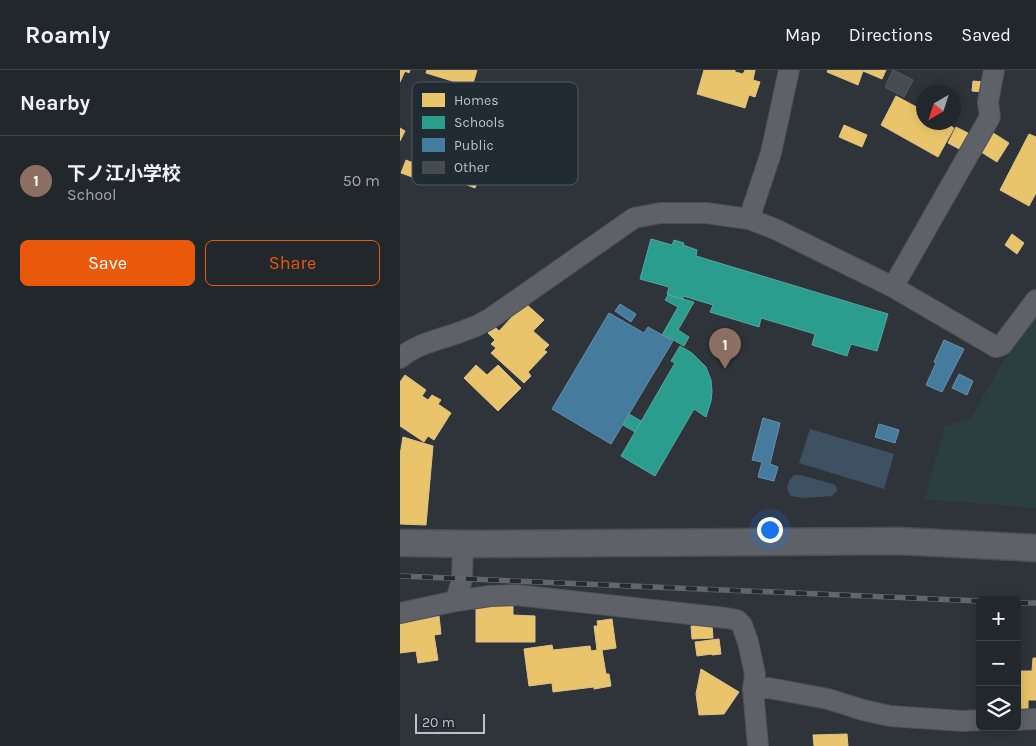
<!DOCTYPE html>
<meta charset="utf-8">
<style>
:root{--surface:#22272c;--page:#2a2f34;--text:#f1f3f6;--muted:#a2a5a9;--line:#3f4448;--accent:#ea580c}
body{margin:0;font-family:Karla,"Noto Sans JP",sans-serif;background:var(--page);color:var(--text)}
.controls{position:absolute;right:15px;bottom:15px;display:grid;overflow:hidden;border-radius:8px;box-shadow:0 2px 12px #0003}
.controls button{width:45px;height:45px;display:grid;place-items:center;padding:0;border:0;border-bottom:1px solid var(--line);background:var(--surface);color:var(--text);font:25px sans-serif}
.compass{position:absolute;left:516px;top:15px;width:45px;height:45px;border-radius:50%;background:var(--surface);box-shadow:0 2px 12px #0003;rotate:219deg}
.scale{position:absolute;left:15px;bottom:12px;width:70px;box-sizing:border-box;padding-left:5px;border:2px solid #b9c1c9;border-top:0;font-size:14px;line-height:18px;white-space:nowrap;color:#b9c1c9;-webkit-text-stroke:4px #212b34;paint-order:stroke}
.you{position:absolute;left:369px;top:459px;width:18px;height:18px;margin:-12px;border:4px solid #fff;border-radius:50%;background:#1a73e8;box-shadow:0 0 0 8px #1a73e833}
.badge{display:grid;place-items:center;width:32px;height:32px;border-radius:50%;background:var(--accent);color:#fff;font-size:16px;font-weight:700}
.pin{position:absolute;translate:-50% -41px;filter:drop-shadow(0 1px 2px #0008)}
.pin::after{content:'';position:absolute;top:26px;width:18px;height:15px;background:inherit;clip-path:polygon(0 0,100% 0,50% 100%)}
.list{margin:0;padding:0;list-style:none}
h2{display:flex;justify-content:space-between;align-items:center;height:65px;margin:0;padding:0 20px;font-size:21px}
h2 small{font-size:16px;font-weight:400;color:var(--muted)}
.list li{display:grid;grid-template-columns:32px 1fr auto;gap:15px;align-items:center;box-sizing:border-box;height:90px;padding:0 20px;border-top:1px solid var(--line)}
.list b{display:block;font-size:19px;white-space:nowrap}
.list p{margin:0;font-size:16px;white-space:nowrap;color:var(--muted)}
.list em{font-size:16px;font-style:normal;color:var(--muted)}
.actions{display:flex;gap:10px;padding:15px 20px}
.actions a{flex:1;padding:11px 0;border:1px solid var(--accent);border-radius:8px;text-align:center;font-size:18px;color:var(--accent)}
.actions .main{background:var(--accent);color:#fff}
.icon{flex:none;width:28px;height:28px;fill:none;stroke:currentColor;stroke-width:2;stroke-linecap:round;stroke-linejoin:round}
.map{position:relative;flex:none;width:636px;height:676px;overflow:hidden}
header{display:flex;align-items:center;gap:30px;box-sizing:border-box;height:70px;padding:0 25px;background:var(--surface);border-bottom:1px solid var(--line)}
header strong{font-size:24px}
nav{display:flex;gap:28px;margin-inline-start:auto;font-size:18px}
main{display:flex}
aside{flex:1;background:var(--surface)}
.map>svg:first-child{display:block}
.green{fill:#2c3f40}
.water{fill:#3e5162}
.homes{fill:#e9c46a;stroke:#dbc386}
.schools{fill:#2a9d8f;stroke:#55a8a0}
.public{fill:#457b9d;stroke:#6890aa}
.building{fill:#464b50;stroke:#565c61}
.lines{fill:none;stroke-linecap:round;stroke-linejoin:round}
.minor-casing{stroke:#4c5054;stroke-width:22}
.tertiary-casing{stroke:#4c5054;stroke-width:29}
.minor{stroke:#5e6268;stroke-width:20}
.tertiary{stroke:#5e6268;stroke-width:26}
.rail-casing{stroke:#62666b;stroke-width:5.5}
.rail{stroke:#212b34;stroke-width:4;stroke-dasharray:11;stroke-linecap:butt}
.key{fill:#212b34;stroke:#4f5861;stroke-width:1}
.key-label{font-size:14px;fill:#b9c1c9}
</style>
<header>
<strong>Roamly</strong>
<nav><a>Map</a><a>Directions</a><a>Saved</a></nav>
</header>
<main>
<aside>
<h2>Nearby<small></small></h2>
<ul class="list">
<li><span class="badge" style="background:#8d6e63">1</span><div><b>下ノ江小学校</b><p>School</p></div><em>50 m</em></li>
</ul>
<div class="actions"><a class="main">Save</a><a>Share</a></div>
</aside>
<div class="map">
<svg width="636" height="676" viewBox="0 0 636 676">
<rect width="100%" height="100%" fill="#2e343a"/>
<path class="green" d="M636 249V438L525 429 545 356 570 349 603 292Z"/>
<g class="water">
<path d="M410 359 494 384 484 419 399 393Z"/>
<path d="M394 405H400L433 414 436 416 437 421 432 426 404 428 391 426C384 418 388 412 394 405Z"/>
</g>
<g class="homes">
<path d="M0 0H10L9 3 5 1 0 12Z"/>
<path d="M27 0H77L72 17 26 3Z"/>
<path d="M304 0H335V2L343 4 345 0H355L353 10 360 12 355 27 349 25 345 38 297 24Z"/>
<path d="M428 0H486L482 9 463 1 458 15 427 2Z"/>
<path d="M573 11 584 12 583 22 572 21Z"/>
<path d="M496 26 524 41V52H544L554 58 538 87 481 55Z"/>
<path d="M444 55 467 65 462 77 439 67Z"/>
<path d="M556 57 570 64 561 80 548 73Z"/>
<path d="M0 58 5 61 0 71Z"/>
<path d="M590 61 609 73 597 92 578 80Z"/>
<path d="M629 64 636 67V123L629 136 600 120Z"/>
<path d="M35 65 71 80 69 85 74 87 70 97 82 102 75 118 42 105 39 112 28 108 30 102 22 98Z"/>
<path d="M6 90 23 97 18 109 1 103Z"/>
<path d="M612 164 624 173 617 184 605 175Z"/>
<path d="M125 233 144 250 133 261 149 275 144 280 147 282 128 302 131 306 124 313 91 283 96 278 91 274 95 270 88 263 94 256 99 261Z"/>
<path d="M76 295 87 305 98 295 121 318 98 341 64 308Z"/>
<path d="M5 305 26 320 22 326 28 330 32 325 41 330 38 334 51 343 34 370 28 366 24 372 0 356V312Z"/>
<path d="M3 367 33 376 26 455 0 454V385Z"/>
<path d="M76 535H113V545L135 546V572H76Z"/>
<path d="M39 546 41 564 34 565 38 590 18 593 16 581 0 583V552Z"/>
<path d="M212 549 216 578 202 580 206 604H209L211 616 194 619V617L153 622 152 613 129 616 124 579 152 575 153 580 190 576 191 581 197 580 194 556H198L197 551Z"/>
<path d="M312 555 313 568 292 569 291 556Z"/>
<path d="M319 569 321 584 312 585V584L297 586 295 572Z"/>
<path d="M633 588H636V630H628V642H617V601H632Z"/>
<path d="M301 599 339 622 324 644 299 645 296 624Z"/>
<path d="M447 664 448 676H414L413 665Z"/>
</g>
<g class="schools">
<path d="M251 169 272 175 274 170 284 173 283 175 297 180 296 186 488 244 477 281 451 274 447 286 412 275 415 264 361 248 359 257 310 242 313 235 283 226V229L267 224 269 217 240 209Z"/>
<path d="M268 225 294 232 278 260 289 267 284 276 270 268V269L262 265 278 237 265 230Z"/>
<path d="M280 276 292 283 306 297 311 310 312 322 311 331 306 347 294 339 255 406 221 386 275 293 271 291Z"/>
<path d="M229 344 241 351 235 362 223 355Z"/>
</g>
<g class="public">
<path d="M220 234 236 244 231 252 215 241Z"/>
<path d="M209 243 244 263 248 257 273 271 211 374 152 339Z"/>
<path d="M544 270 564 279 542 322 526 315 536 293 534 292Z"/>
<path d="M559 304 573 311 567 325 552 318Z"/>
<path d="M363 348 380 353 370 394 378 397 374 411 358 407 362 392 352 390Z"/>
<path d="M479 354 499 360 495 373 475 367Z"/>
</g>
<path class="building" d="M493 0 513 10 504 27 485 17Z"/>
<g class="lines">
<g class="minor-casing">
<g id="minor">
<path d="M349 149 371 83 389 0"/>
<path d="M493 217 590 47 588 32 594 0"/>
<path d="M0 288C19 272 44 269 66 260 75 257 83 253 91 248L234 148 260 143H306L349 149 375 159 493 217 596 277 602 275 636 230"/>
<path d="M56 531 62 509 63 474"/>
<path d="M0 543 56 531 90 526 116 525 326 548 337 550 342 555 348 572 355 604 353 619 358 676"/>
<path d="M353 619 369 618 428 629 463 640 490 646 562 651 580 650"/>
<path d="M617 650 636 649"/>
</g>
</g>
<g class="tertiary-casing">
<path id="tertiary" d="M0 473 81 474 499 471 636 478"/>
</g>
<use href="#minor" class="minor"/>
<use href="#tertiary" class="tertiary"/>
<g class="rail-casing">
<g id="rail">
<path d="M0 506 580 531"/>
<path d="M617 533H636"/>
</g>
</g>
<use href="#rail" class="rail"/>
</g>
<rect x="12" y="12" width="166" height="103" rx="8" class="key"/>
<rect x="22" y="23" width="23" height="14" fill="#e9c46a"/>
<rect x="22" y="46" width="23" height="13" fill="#2a9d8f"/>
<rect x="22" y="68" width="23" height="14" fill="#457b9d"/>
<rect x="22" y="91" width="23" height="13" fill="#464b50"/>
<g class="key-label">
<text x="54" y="35">Homes</text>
<text x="54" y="57">Schools</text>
<text x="54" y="80">Public</text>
<text x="54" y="102">Other</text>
</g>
</svg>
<div class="controls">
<button>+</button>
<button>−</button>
<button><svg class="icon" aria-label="layers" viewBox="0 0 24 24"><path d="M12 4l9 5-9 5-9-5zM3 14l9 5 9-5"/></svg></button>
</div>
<svg class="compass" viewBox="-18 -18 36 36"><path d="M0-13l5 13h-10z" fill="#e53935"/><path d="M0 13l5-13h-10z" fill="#a2a5a9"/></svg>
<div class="scale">20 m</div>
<div class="you"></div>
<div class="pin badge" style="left:325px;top:299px;background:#8d6e63">1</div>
</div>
</main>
